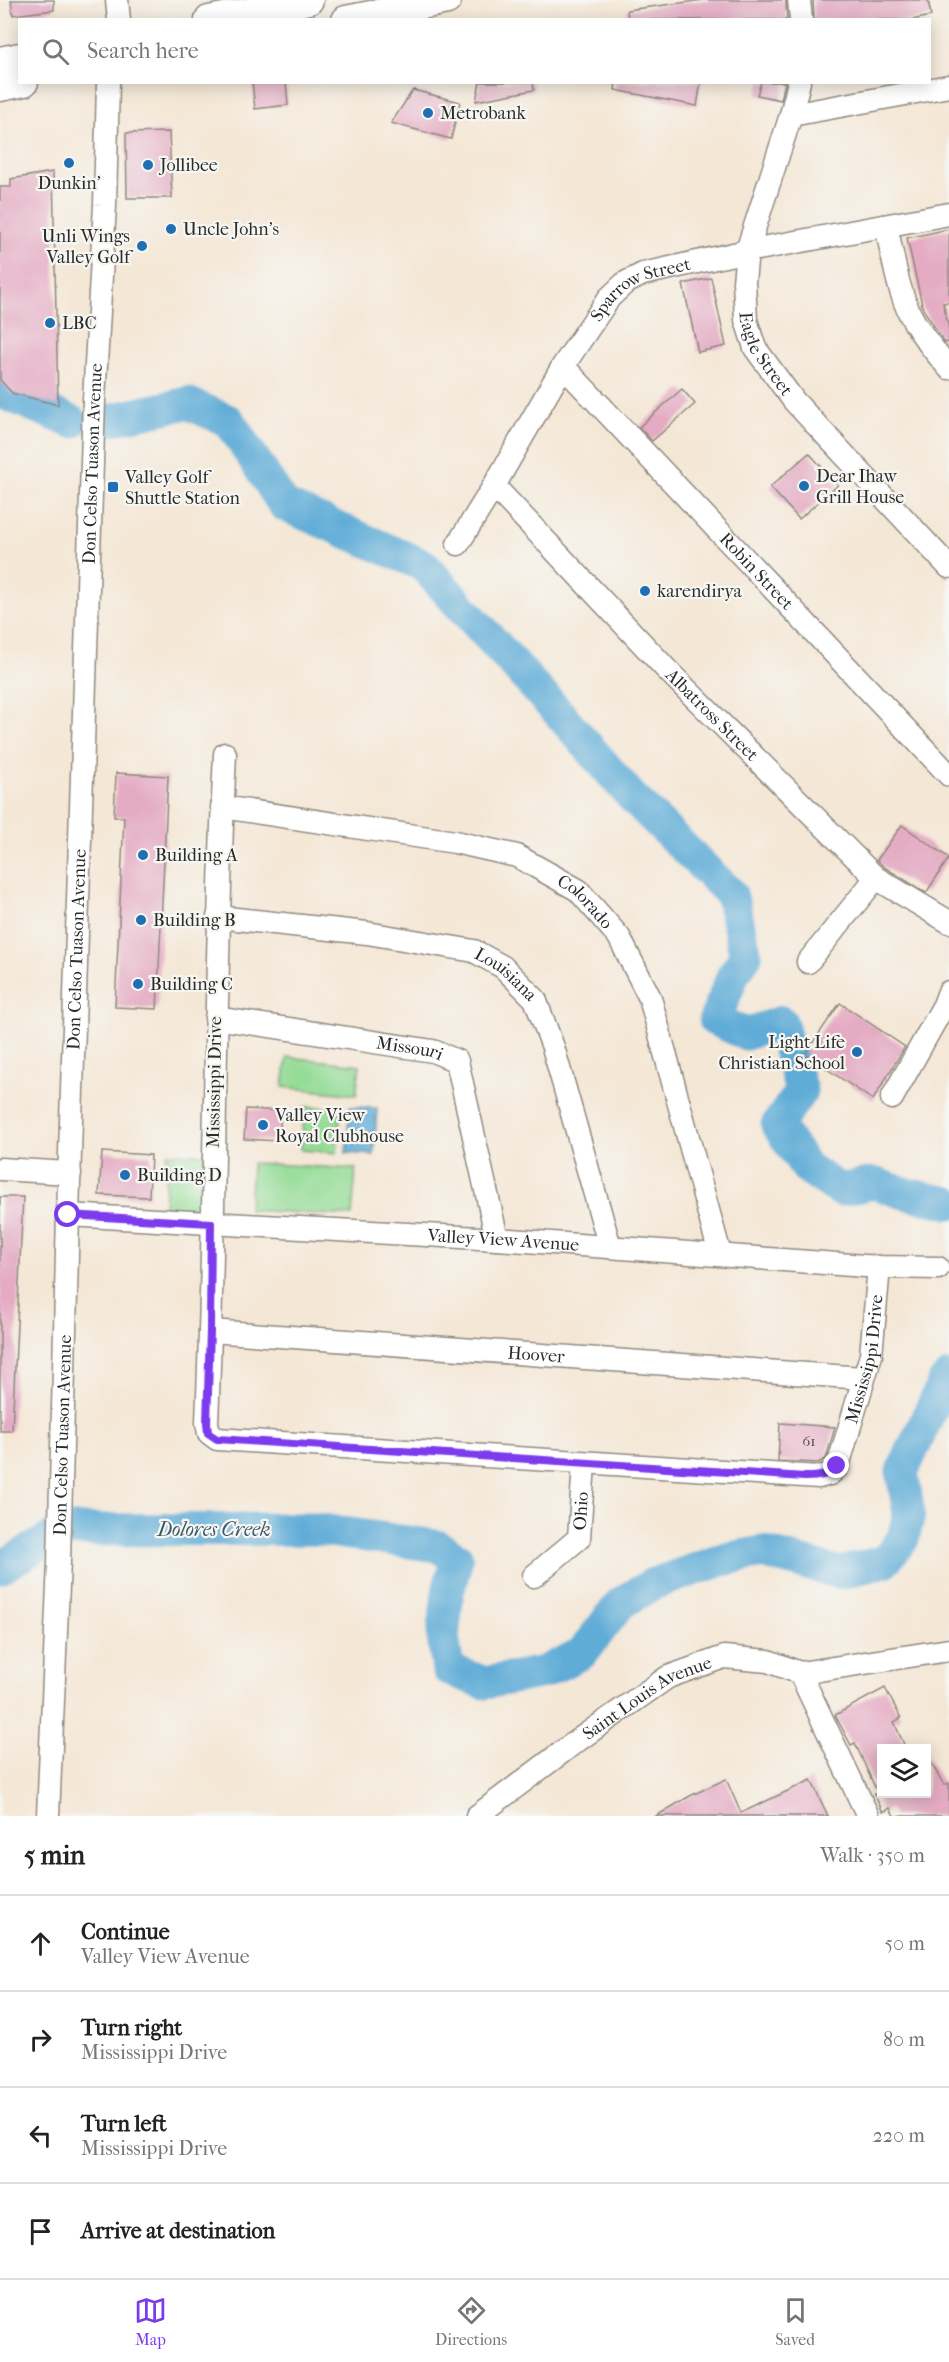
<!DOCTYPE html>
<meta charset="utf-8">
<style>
:root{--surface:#fff;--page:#f6f6f6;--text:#222;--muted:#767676;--line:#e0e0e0;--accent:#7c3aed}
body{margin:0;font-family:"IM FELL French Canon",serif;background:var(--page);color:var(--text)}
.controls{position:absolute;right:18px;bottom:18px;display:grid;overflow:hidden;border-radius:0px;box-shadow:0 3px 15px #0003}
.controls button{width:54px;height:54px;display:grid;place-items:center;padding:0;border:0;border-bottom:2px solid var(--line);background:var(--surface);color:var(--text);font:30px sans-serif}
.stop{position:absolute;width:18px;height:18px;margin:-14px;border:4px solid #7c3aed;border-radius:50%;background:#fff}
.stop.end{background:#7c3aed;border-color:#fff;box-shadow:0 2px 6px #0008}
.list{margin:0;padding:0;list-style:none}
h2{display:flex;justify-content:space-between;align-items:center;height:78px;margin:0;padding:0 24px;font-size:26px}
h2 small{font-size:20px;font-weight:400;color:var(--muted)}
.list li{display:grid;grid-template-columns:39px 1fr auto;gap:18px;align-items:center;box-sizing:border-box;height:96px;padding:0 24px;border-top:2px solid var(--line)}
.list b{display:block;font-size:22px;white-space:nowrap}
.list p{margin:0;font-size:20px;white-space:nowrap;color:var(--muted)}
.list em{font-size:20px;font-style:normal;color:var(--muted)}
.icon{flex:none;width:33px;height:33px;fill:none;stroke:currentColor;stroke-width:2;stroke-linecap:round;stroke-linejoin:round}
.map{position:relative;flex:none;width:949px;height:1816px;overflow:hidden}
.search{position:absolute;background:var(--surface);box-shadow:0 3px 15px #0003;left:18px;right:18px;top:18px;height:66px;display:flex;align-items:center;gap:15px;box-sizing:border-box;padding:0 21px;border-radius:0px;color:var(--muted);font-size:22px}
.sheet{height:462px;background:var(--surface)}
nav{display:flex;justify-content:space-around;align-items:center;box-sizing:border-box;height:84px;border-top:2px solid var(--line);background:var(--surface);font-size:16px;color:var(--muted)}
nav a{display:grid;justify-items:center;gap:3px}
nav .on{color:var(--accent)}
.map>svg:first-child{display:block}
.green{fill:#95dc97;stroke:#608461;stroke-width:1.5}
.water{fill:#5eacd7;stroke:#446c81;stroke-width:1.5}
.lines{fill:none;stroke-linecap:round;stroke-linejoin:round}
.river{stroke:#5eacd7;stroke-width:33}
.building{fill:#e4abc3}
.minor-casing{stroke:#908980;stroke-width:25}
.major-casing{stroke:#908980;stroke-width:31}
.minor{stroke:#fff;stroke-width:22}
.major{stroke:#fff;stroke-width:28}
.route{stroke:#7c3aed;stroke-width:8}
.poi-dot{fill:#1f6fb2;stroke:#f6f6f2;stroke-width:2}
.labels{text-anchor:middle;stroke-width:4.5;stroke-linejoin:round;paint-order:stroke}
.number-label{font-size:15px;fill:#594b51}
.poi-label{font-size:18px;fill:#2b2b2b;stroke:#f6f6f2;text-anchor:start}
.street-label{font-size:18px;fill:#2b2b2b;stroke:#f6f6f2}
.water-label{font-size:20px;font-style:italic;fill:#3d5867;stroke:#f6f6f2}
</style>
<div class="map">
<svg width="949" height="1816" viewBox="0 0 949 1816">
<rect width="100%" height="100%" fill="#f6f6f2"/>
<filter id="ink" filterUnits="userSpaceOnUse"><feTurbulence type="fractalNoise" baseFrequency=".0167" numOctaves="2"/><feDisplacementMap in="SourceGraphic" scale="12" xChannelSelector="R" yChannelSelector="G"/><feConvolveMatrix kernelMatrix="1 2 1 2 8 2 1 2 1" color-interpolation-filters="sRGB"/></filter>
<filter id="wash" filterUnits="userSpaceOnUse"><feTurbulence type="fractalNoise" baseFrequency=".008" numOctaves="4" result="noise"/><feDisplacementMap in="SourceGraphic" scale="24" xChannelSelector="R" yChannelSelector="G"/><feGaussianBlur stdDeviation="1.35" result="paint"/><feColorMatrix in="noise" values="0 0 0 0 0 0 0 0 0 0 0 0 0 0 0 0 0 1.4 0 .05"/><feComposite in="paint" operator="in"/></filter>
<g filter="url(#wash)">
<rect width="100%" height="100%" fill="#f4e7d6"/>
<g class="green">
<path d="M287 1057 360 1065 356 1095 283 1087Z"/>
<path d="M304 1107 341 1108 337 1153 301 1150Z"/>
<path d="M167 1153 204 1154 203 1210 164 1207Z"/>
<path d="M252 1163 356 1169 352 1216 249 1210Z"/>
</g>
<path class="water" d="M350 1107 377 1108 374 1155 346 1153Z"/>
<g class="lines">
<g class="river">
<path d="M0 390 3 393 72 422"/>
<path d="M114 419 187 403 229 421 284 505 423 565 564 719 632 797 731 894 746 956 733 975 715 1020 746 1034 781 1022 801 1091 777 1125 806 1167 840 1190 874 1183 903 1193 949 1203"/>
<path d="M0 1568 60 1533 74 1530 315 1529 437 1546 457 1558 448 1592 443 1637 448 1669 485 1683 544 1672 582 1653 621 1603 653 1584 722 1560 762 1552 840 1573 885 1561 903 1539 909 1514 902 1472 944 1382 949 1377"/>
</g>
</g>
<g id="blocks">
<g class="building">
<path d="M11 0H54V10L13 15Z"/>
<path d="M704 0H786L787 20H628L627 10Z"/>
<path d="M813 0H928L931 16 912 20H814Z"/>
<path d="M252 82H286L288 105 255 109Z"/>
<path d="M480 82H533L534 90 476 101Z"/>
<path d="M616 82H701L697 106 615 90Z"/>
<path d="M761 82H785L781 100 757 95Z"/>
<path d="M413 90 460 102 451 139 391 123Z"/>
<path d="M169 132 172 198H127L126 133Z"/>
<path d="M53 172 58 405 12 393 0 380V187H11V179Z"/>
<path d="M949 229V302L943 303 949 329V342L945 343 923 309 907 238Z"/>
<path d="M711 278 726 346 698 352 683 284Z"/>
<path d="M682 389 695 404 652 441 639 427Z"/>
<path d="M809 453 838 485 799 519 770 487Z"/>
<path d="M116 773 168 776 157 1009 115 1007 124 817H114Z"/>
<path d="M902 825 949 858 926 893 884 867 877 860Z"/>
<path d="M840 1003 905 1047 873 1100 805 1054Z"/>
<path d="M246 1109 281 1111 279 1141 244 1139Z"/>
<path d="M102 1152 151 1155 149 1197 99 1195Z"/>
<path d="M0 1197H23L12 1431H0Z"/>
<path d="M780 1423 835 1427 826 1459 818 1463 778 1461Z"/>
<path d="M885 1688 901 1718 894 1722 906 1749H882V1794H927V1756L944 1785 949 1783V1816H894L890 1808 883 1812 874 1794H878L855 1743 851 1745 835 1715Z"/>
<path d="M726 1779 741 1813 811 1780 828 1816H656L690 1796Z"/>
</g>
</g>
</g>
<g filter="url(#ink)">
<use href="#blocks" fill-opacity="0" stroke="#908980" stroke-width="1.5"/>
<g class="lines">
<g class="minor-casing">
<g id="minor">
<path d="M117 0 119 20"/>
<path d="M799 0 801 20"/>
<path id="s1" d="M799 82 791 115 747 251 744 282 746 320 755 348 794 401 949 567"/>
<path d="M791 115 949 86"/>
<path d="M886 226C893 255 897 289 911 316 921 335 935 352 949 368"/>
<path id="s2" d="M563 366 949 775"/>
<path id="s3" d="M494 486 669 672 876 878 949 922"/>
<path id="s4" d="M458 544 494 486 563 366 609 298 625 283 643 274 747 251 949 214"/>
<path id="s5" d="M225 754C214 977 216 1200 207 1423L209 1433 217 1439 819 1477 830 1474 838 1466 871 1355 879 1267"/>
<path id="s6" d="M222 807 455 842 517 856 578 890 619 937 650 998 720 1254"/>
<path id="s7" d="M218 917 367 933 474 951 503 967 535 999 553 1047 610 1247"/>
<path d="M808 962 876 878"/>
<path id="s8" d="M216 1018 433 1051 457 1061 497 1239"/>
<path d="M892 1098 944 1005 949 992"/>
<path d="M0 1169 70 1173"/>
<path id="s9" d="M68 1215 497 1239 879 1267 938 1268"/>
<path id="s10" d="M210 1331 863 1378"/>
<path id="s11" d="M534 1576 579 1538 584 1463"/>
<path d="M800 1673 868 1816"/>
<path id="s12" d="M48 1816 59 1562 68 1215 94 400 105 205 108 82"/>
<path id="s13" d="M477 1816 574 1743 668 1677 724 1657 768 1661 800 1673 949 1650"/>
</g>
</g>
<g class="major-casing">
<g id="major">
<path d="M209 20 309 0"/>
<path d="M346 20 447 0"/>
<path d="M0 61 20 57"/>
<path d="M0 87 24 82"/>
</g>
</g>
<use href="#minor" class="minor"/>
<use href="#major" class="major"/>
</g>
</g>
<g class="lines" filter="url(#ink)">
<path class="route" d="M68 1215 211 1223 210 1331 207 1423 208 1433 217 1439 805 1477C819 1477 827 1476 837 1466"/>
</g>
<g class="poi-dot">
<circle cx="428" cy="113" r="6"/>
<circle cx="69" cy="163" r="6"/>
<circle cx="148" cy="165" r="6"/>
<circle cx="171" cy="229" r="6"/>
<circle cx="142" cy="246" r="6"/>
<circle cx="50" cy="323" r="6"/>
<circle cx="804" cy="486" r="6"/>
<rect x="107" y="481" width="12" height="12" rx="3"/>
<circle cx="645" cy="591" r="6"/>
<circle cx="143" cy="855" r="6"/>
<circle cx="141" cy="920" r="6"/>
<circle cx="138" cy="984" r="6"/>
<circle cx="857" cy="1052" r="6"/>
<circle cx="263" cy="1125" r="6"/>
<circle cx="125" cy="1175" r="6"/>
</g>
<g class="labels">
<g class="number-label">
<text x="809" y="1446">61</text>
</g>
<g class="poi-label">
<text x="440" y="119">Metrobank</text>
<text x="160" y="171">Jollibee</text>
<text x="69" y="189" text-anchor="middle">Dunkin'</text>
<text x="183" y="235">Uncle John's</text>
<text x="130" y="242" text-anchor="end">Unli Wings<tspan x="130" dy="21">Valley Golf</tspan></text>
<text x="62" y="329">LBC</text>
<text x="816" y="482">Dear Ihaw<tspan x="816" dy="21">Grill House</tspan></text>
<text x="125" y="483">Valley Golf<tspan x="125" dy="21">Shuttle Station</tspan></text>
<text x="657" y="597">karendirya</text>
<text x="155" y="861">Building A</text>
<text x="153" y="926">Building B</text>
<text x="150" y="990">Building C</text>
<text x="845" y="1048" text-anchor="end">Light Life<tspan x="845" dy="21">Christian School</tspan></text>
<text x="275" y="1121">Valley View<tspan x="275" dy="21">Royal Clubhouse</tspan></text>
<text x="137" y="1181">Building D</text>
</g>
<g class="street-label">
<text dy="6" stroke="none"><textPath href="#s4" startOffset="321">Sparrow Street</textPath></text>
<text dy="6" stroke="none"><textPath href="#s1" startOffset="285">Eagle Street</textPath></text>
<text dy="6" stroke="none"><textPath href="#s12" startOffset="1353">Don Celso Tuason Avenue</textPath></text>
<text dy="6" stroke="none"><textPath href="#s2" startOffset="282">Robin Street</textPath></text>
<text dy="6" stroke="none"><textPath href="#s3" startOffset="316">Albatross Street</textPath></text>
<text dy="6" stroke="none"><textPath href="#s6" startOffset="382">Colorado</textPath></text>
<text dy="6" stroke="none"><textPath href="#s12" startOffset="867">Don Celso Tuason Avenue</textPath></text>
<text dy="6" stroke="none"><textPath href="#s7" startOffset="298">Louisiana</textPath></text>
<text dy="6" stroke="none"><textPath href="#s8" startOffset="196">Missouri</textPath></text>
<text transform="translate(214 1082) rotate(-89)" y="6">Mississippi Drive</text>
<text dy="6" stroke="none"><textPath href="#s9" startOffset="436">Valley View Avenue</textPath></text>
<text dy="6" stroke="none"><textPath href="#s10" startOffset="327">Hoover</textPath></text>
<text dy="6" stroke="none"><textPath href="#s5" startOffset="1426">Mississippi Drive</textPath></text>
<text dy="6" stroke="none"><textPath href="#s12" startOffset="381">Don Celso Tuason Avenue</textPath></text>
<text dy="6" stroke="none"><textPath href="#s11" startOffset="86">Ohio</textPath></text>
<text dy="6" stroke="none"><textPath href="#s13" startOffset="208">Saint Louis Avenue</textPath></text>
</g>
<g class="water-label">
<text x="214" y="1536">Dolores Creek</text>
</g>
</g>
</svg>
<div class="controls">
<button><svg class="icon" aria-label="layers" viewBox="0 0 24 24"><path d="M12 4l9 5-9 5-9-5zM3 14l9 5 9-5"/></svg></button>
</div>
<div class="stop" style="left:68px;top:1215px"></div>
<div class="stop end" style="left:837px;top:1466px"></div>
<div class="search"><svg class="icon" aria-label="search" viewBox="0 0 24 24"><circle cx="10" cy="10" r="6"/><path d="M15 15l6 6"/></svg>Search here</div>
</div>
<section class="sheet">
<h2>5 min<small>Walk · 350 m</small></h2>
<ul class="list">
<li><svg class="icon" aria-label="ahead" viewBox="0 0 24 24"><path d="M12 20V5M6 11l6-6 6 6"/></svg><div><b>Continue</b><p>Valley View Avenue</p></div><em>50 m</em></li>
<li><svg class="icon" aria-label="right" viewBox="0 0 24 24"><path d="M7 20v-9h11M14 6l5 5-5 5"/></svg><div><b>Turn right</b><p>Mississippi Drive</p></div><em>80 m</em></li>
<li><svg class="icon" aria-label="left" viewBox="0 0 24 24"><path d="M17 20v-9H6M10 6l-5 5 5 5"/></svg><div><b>Turn left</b><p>Mississippi Drive</p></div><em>220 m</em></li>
<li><svg class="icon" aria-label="arrive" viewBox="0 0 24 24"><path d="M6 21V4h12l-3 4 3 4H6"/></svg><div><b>Arrive at destination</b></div></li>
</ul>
</section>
<nav>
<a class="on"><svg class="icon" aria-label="map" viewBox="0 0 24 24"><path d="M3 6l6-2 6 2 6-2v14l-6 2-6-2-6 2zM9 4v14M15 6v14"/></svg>Map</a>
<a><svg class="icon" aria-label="directions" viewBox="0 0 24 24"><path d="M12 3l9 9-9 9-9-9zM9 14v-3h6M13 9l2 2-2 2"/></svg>Directions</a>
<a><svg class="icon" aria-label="saved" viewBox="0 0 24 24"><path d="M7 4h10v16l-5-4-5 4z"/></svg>Saved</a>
</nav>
